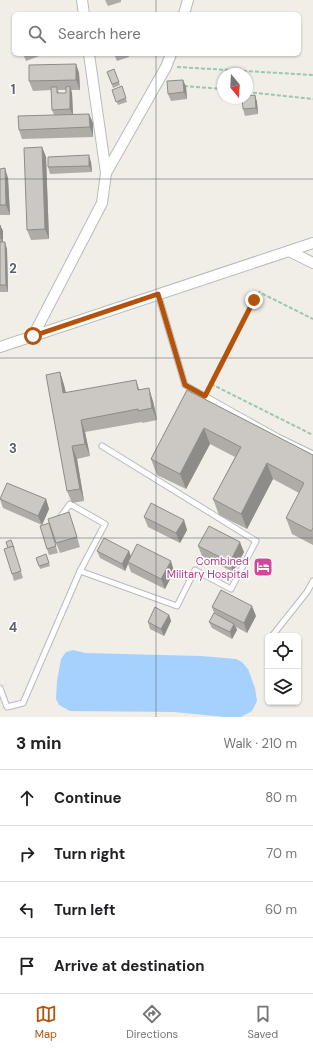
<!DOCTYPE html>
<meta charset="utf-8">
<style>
:root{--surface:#fff;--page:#f2f2f2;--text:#202124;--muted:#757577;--line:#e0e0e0;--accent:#b45309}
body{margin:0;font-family:"DM Sans",sans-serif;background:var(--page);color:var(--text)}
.controls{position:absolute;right:12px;bottom:12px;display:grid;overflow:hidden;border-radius:6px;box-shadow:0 1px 3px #0004}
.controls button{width:36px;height:36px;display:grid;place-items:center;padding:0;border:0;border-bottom:1px solid var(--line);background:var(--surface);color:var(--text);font:20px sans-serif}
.compass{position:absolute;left:217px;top:68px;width:36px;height:36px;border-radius:50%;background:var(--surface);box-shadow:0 1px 3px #0004;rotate:162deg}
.stop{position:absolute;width:12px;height:12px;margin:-9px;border:3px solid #b45309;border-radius:50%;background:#fff}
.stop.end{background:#b45309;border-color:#fff;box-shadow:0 1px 4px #0008}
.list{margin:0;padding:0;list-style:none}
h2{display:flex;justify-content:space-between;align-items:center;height:52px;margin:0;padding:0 16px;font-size:17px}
h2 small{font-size:13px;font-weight:400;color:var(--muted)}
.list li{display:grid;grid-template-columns:26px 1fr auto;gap:12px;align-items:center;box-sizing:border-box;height:56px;padding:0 16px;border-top:1px solid var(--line)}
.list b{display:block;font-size:15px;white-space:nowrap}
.list em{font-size:13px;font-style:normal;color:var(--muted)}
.icon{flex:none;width:22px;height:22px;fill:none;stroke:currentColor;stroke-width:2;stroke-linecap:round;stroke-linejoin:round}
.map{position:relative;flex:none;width:313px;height:717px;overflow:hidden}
.search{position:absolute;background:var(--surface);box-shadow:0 1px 3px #0004;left:12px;right:12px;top:12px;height:44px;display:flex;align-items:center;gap:10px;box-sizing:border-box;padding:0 14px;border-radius:6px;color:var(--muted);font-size:15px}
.sheet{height:276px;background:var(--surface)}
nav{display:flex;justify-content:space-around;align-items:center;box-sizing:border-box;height:56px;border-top:1px solid var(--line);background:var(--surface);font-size:11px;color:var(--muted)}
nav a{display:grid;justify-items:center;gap:2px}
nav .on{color:var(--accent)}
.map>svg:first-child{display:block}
.water{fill:#a6d1ff}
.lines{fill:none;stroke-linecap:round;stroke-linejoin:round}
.lane-casing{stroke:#b8babf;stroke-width:7}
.street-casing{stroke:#b8babf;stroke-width:12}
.path{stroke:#9bc8ac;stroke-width:2;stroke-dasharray:4 2;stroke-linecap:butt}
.lane{stroke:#fff;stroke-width:5}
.street{stroke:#fff;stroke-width:10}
.wall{fill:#afaca8;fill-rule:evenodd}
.shaded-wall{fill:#8e8c88}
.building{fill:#cbc8c3;stroke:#8e8c88}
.route{stroke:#b45309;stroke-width:5}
.grid{fill:none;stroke:#5d6066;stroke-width:1;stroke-opacity:0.55}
.labels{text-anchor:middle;stroke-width:3;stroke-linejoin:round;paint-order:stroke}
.hotel-label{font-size:11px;fill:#b23c85;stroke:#fff;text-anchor:end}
.grid-label{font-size:13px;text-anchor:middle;font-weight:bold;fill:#5d6066;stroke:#fff;stroke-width:3;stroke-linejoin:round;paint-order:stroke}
</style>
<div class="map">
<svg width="313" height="717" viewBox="0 0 313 717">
<rect width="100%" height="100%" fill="#f0eee6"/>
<path class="water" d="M73 650 85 653 201 656 236 659 242 662 248 669 255 688 257 701 252 711 241 717H224L174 712 70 711 59 705 56 699 57 681 61 659 66 652Z"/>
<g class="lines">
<g class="lane-casing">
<g id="lane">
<path d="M158 294 185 385 278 437 313 454"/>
<path d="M59 519 70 504 105 524 80 571"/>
<path d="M272 636 307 592 313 581"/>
<path d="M0 688 7 707 23 703 80 571 177 606 195 570 231 589 256 541 102 446"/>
</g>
</g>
<g class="street-casing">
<g id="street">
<path d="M82 0 84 14"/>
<path d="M184 14 188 0"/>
<path d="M89 54 106 173"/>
<path d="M289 251 313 263"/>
<path d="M33 336 102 203 106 173 166 67 171 54"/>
<path d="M0 347 313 243"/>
</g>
</g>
<g class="path">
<path d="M177 67 313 75"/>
<path d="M184 86 223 89"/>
<path d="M247 92 313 99"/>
<path d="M211 384 313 435"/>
<path d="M208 390 259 292 313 319"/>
</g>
<use href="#lane" class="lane"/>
<use href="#street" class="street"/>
</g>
<g class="wall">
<path d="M105 0H121V2L108 6Z"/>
<path d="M23 54H42V55L26 61Z"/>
<path d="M114 54H128L129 57 117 61Z"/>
<path d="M76 64 79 73 80 90H71L72 93 73 114H89L93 123V137L22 139 19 130 54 115 52 110V90L33 91 29 81ZM58 90H66V93H59Z"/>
<path d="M114 69 120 85 113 88 107 72Z"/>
<path d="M183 80 186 87 187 99 171 101 168 94Z"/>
<path d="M122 86 127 102 118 105 112 90Z"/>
<path d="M255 95 257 102 258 114 245 116 243 109Z"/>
<path d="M42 147 46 157 49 239 31 240 27 230Z"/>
<path d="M91 162 92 172 50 174 48 167Z"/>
<path d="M0 169 8 178 10 215H0Z"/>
<path d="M0 225 3 231V242L7 249 8 292H0Z"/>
<path d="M60 372 64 385 66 392 140 390 153 401 157 420 142 423V422L85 432 90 456 77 459 84 501 72 503 67 491Z"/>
<path d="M187 390 313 455V545L292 534 286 518 299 493 273 479 247 529 219 515 213 499 235 457 210 444 186 489 157 475 151 459Z"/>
<path d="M0 499H46L49 509 42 525 51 530 58 553 49 555 47 549 42 525 3 508Z"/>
<path d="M69 512 80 547 60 553 56 543Z"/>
<path d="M144 517 184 520 187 530 180 543 148 527Z"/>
<path d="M11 540 23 578 14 581 12 574Z"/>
<path d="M198 546 244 552 233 572 202 556Z"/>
<path d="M97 551H129L131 556 174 571 165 589 131 572 128 564 125 571 100 558Z"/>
<path d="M46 554 50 566 40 569 36 558Z"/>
<path d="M212 607 256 616 247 633 236 627 237 630 232 639 212 628 209 622 214 613Z"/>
<path d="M169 615 171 621 164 636 150 629 148 622Z"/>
</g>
<g class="shaded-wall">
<path d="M76 64 79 73 80 90 76 80Z"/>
<path d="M183 80 186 87 187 99 184 92Z"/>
<path d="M70 86 72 93 73 116 70 109Z"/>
<path d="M255 95 257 102 258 114 256 108Z"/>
<path d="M89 114 93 123V137L90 127Z"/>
<path d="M42 147 46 157 49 239 45 229Z"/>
<path d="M89 155 91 162 92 172 89 166Z"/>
<path d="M5 168 8 178 10 215 6 205Z"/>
<path d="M0 225 3 231V245L1 238Z"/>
<path d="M5 242 7 249 8 292 6 285Z"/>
<path d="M60 372 64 385 68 405 63 393Z"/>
<path d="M136 380 140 392 138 390Z"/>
<path d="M149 388 153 401 157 420 152 408Z"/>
<path d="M81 420 85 432 90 456 85 444Z"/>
<path d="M204 428 210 444 186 489 180 474Z"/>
<path d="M72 446 77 459 84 501 80 489Z"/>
<path d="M267 463 273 479 247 529 241 514Z"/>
<path d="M46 499 49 509 42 525 38 516Z"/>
<path d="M184 520 187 530 180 543 176 533Z"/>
<path d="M240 542 244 552 233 572 230 562Z"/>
<path d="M129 551 131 558 128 562V564L125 571 122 564Z"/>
<path d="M171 561 174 571 165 589 161 579Z"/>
<path d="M252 606 256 616 247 633 244 623Z"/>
<path d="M169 615 171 621 164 636 161 629Z"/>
<path d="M234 624 237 630 232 639 230 632Z"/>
</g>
<g class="building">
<path d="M76 64V80L29 81V65Z"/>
<path d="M114 69 119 82 112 84 107 72Z"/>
<path d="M183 80 184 92 168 94 167 81Z"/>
<path d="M70 86V109L52 110 51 87H57V93H66V87Z"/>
<path d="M122 86 126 98 116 102 112 90Z"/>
<path d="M255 95 256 108 243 109 242 98H247V96Z"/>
<path d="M89 114 90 127 19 130 18 116Z"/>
<path d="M42 147 45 229 27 230 24 148Z"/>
<path d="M89 155V166L48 167V157Z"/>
<path d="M5 168 6 205H0V169Z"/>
<path d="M0 225 1 238 0 239Z"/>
<path d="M0 242H5L6 285H0Z"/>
<path d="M60 372 63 393 136 380 138 390 149 388 152 408 138 411V409L81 420 85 444 72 446 80 489 67 491 46 375Z"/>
<path d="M187 390 313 455V528L311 531 286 518 304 483 267 463 241 514 213 499 241 447 204 428 180 474 151 459Z"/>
<path d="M7 483 46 499 38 516 0 499Z"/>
<path d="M151 503 184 520 176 533 144 517Z"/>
<path d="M69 512 77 537 56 543 48 519Z"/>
<path d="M49 523 56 546 47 549 40 526Z"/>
<path d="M209 526 240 542 230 562 198 546Z"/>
<path d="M104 538 129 551 122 564 97 551Z"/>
<path d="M11 540 14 548 13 546 8 548 6 542Z"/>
<path d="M137 544 171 561 161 579 128 562Z"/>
<path d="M13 546 21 571 12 574 4 549Z"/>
<path d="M46 554 49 563 39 566 36 558Z"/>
<path d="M221 590 252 606 244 623 212 607Z"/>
<path d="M155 607 169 615 161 629 148 622Z"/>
<path d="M214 613 234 624 230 632 209 622Z"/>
</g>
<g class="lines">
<path class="route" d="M33 336 158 294 185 385 205 396 254 300"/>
</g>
<path class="grid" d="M156 0V14M156 54V717M0 179H313M0 358H313M0 538H313"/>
<defs>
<g id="hotel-square" transform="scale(1)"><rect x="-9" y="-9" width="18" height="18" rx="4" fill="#d1479c" stroke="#fff"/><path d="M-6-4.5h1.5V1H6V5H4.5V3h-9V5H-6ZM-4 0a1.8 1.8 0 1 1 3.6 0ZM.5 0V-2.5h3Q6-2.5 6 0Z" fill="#fff"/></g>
</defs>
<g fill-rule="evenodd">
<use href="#hotel-square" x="263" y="567"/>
</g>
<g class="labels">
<g class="hotel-label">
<text x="249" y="565">Combined<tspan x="249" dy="13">Military Hospital</tspan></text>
</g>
</g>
<g class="grid-label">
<text x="13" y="94">1</text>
<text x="13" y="273">2</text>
<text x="13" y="453">3</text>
<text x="13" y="632">4</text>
</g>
</svg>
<div class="controls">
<button><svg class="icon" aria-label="locate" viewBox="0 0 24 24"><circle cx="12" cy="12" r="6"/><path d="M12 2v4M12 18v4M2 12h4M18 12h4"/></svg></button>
<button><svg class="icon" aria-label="layers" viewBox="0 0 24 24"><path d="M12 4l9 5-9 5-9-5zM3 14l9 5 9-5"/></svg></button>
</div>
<svg class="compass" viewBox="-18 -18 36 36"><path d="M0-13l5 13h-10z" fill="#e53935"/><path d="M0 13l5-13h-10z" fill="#757577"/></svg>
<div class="stop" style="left:33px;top:336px"></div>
<div class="stop end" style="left:254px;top:300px"></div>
<div class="search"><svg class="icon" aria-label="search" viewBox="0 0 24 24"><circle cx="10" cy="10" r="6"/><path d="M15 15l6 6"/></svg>Search here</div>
</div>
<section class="sheet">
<h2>3 min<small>Walk · 210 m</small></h2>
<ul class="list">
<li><svg class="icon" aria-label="ahead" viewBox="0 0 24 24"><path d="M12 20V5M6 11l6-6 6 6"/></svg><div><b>Continue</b></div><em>80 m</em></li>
<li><svg class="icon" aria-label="right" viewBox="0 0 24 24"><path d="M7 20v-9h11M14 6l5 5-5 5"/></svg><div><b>Turn right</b></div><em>70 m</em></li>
<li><svg class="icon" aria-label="left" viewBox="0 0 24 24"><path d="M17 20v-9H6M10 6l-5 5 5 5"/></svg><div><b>Turn left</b></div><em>60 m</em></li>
<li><svg class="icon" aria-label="arrive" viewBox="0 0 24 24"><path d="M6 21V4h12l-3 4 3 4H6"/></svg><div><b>Arrive at destination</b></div></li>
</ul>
</section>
<nav>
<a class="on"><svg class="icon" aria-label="map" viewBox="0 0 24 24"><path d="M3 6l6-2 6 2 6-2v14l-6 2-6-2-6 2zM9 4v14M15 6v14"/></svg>Map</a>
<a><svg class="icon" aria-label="directions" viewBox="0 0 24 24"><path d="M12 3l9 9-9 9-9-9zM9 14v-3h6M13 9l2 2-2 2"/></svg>Directions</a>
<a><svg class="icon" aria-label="saved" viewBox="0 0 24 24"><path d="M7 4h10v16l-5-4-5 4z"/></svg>Saved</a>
</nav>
